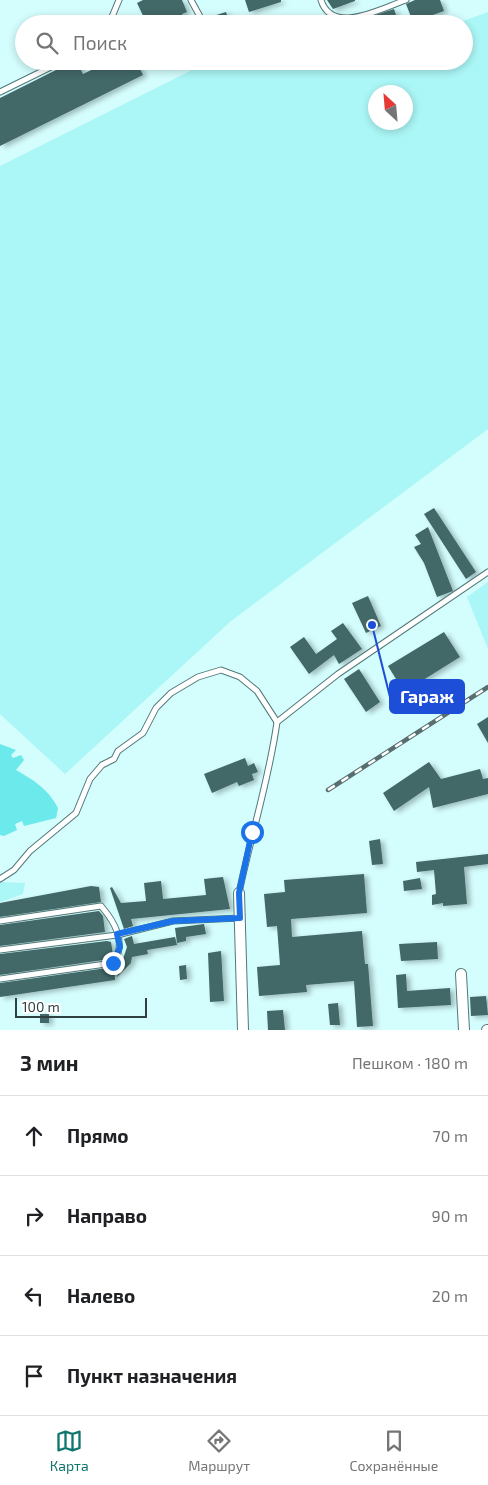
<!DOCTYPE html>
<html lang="ru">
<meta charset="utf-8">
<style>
:root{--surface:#fff;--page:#f2f2f2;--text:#202124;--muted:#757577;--line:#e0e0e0;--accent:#0f766e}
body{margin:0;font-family:"Exo 2",sans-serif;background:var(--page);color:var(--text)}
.compass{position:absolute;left:368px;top:85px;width:45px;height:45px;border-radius:50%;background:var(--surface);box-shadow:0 2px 8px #0003;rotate:334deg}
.scale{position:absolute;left:15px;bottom:12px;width:132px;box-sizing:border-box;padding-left:5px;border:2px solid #304040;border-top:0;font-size:14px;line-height:18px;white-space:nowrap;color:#304040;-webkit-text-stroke:4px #fff;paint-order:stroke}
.stop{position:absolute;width:15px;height:15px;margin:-11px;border:4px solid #1a73e8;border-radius:50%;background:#fff}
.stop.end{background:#1a73e8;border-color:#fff;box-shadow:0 1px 5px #0008}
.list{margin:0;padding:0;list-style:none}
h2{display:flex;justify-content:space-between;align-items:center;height:65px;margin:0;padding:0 20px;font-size:21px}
h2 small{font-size:16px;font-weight:400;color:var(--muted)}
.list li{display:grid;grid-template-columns:32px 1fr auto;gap:15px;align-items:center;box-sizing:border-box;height:80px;padding:0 20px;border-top:1px solid var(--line)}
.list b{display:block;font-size:19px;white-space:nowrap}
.list em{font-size:16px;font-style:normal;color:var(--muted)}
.icon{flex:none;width:28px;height:28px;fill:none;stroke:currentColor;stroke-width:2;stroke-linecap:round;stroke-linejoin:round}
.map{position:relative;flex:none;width:488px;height:1030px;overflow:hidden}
.search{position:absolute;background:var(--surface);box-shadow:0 2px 8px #0003;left:15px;right:15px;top:15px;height:55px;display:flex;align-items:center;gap:12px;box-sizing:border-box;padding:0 18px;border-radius:28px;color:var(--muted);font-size:19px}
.sheet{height:385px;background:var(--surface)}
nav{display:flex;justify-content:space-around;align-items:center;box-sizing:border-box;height:70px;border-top:1px solid var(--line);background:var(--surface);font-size:14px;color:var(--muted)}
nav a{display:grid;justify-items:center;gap:2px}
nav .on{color:var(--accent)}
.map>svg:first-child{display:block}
.green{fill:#abf6f6;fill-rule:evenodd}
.water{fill:#6ce9ea}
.building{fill:#426767;filter:url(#shadow)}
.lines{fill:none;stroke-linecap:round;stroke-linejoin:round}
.service-casing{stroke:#537878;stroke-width:7}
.minor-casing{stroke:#537878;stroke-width:12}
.service{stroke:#fff;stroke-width:5}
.minor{stroke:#fff;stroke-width:10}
.rail-casing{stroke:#596f6f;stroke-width:4.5}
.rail{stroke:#fff;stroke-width:2.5;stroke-dasharray:8;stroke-linecap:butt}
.route{stroke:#1a73e8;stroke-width:6}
.leader{fill:none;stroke:#1d4ed8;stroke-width:2}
.callout-dot{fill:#1d4ed8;stroke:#fff;stroke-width:2}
.callout{fill:#1d4ed8;stroke:#1d4ed8;stroke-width:2}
.callout-label{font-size:18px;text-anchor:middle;font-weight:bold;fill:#fff}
</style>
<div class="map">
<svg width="488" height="1030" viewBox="0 0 488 1030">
<defs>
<filter id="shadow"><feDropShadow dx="4" dy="2" stdDeviation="2.5" flood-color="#0004"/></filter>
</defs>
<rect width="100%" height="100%" fill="#d4fdfd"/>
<g class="green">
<path d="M488 12V429L231 621 65 774 0 714V166L210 61H464V24H455ZM376 92H406V122H376Z"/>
<path d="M488 582V649L467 597Z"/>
<path d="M0 882 25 883 23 894 0 902Z"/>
</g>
<path class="water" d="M0 744 16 750 11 755 13 758 21 755 24 760 16 770C35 781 48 789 58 808L56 818 24 826 22 821 15 824 17 830 4 836 0 835Z"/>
<g class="building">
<path d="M143 0H182L187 12 182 14 187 24H147L137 3Z"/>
<path d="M245 0H281V2L249 12Z"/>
<path d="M327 0H355V1L333 9Z"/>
<path d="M415 0H440L444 11 413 22 406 4Z"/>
<path d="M394 9 399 24H352L357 21Z"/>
<path d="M226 12 230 24H212L210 17Z"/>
<path d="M74 61H76L83 74 110 61H136L143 75 0 146V98Z"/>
<path d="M434 508 476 572 466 579 424 514Z"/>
<path d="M428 527 453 591 437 597 424 563 414 547 421 544 415 535Z"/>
<path d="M368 596 381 626 366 633 352 603Z"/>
<path d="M343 623 362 649 339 664 334 655 309 674 290 647 304 637 316 654 337 639 331 631Z"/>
<path d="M444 632 460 657 404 692 388 666Z"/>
<path d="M359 669 380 702 366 712 344 679Z"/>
<path d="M488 717V743L477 724Z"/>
<path d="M245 758 248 766 254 763 258 772 252 774 254 780 239 786 237 782 212 793 204 774Z"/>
<path d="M429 762 441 779 480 769 483 779 488 778V794L433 808 429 787 394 811 383 793Z"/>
<path d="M380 839 383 864 372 865 369 841Z"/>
<path d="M488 854V864L464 867 467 904 443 906V903L432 905V895L436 894 434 870 417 872 416 862Z"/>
<path d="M364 874 367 913 291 919 292 937 362 931 365 964H368L373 1026 357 1027 354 981 306 985 307 992 259 996 257 967 280 965 277 926 267 927 264 894 285 892 284 880Z"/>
<path d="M223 877 230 909 131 919 133 926 124 929 110 888 112 887 121 903 146 901 144 883 161 881 163 899 206 895 204 879Z"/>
<path d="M420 878 422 889 404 891 403 881Z"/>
<path d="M91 886 99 887 101 902 0 917V903Z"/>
<path d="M99 911 103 916 105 932 0 946V925Z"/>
<path d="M204 924 206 934 186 937V941L177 943 175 928Z"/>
<path d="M132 936 134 944 175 937 177 945 147 950 148 954 132 957 131 963 117 977 127 947 124 939Z"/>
<path d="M107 941 111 942 113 955 110 959 0 975V954Z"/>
<path d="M437 942 438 959 401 961 399 944Z"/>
<path d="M221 951 224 1001 210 1002 208 953Z"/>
<path d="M186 965 187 979 180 980 179 966Z"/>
<path d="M114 967 115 980 0 997V983Z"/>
<path d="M406 974 407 991 450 988 451 1005 398 1008 396 975Z"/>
<path d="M486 996 488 1015 471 1016 470 997Z"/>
<path d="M338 1003 340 1025H330L328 1004Z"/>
<path d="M283 1010 285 1030H268L267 1011Z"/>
<rect x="40" y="1014" width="9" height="9"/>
</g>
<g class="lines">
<g class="service-casing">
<g id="service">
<path d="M191 0 204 24"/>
<path d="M321 0C332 36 382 8 406 0"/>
<path d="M109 24 119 0"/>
<path d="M0 92 63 61"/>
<path d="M0 879 14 870 30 851 76 813 90 779 102 765 114 759 118 751 143 733 156 708 171 693 198 677 221 670 240 677 257 691 277 722"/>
<path d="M239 893C251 835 269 780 277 722L338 674 488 572"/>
<path d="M0 921 101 906C115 922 127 944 113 963L0 979"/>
<path d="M0 950 117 935 173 921 240 918"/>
</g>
</g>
<g class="minor-casing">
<g id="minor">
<path d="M239 893 243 1030"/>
<path d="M461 974 464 1030"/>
<path d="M487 1030H488"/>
</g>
</g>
<use href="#service" class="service"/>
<use href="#minor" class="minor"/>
<g class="rail-casing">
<path id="rail" d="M328 790 488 687"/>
</g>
<use href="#rail" class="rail"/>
</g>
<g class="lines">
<path class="route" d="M113 963 120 947 117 934 173 921 240 918 239 893 252 832"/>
</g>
<path class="leader" d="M372 625L390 697"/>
<circle class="callout-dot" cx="372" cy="625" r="5"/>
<rect class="callout" x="390" y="680" width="74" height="33" rx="5"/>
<g class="callout-label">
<text x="427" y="703">Гараж</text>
</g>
</svg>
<svg class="compass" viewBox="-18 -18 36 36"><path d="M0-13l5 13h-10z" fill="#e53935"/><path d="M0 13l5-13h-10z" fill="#757577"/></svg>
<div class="scale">100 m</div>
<div class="stop" style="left:252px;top:832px"></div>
<div class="stop end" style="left:113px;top:963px"></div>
<div class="search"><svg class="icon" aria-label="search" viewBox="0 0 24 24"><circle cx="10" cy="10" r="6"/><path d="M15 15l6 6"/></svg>Поиск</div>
</div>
<section class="sheet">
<h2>3 мин<small>Пешком · 180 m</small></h2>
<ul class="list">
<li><svg class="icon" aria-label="ahead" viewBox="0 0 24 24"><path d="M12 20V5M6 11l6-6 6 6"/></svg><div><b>Прямо</b></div><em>70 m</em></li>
<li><svg class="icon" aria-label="right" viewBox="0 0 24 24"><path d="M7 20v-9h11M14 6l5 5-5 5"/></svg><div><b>Направо</b></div><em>90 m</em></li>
<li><svg class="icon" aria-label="left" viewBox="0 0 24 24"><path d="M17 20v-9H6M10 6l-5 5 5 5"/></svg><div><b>Налево</b></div><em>20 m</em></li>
<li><svg class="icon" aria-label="arrive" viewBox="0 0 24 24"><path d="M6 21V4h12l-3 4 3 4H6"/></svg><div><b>Пункт назначения</b></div></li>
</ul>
</section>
<nav>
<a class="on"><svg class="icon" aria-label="map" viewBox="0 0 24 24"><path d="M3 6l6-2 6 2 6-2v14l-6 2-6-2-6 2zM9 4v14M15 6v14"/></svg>Карта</a>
<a><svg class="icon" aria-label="directions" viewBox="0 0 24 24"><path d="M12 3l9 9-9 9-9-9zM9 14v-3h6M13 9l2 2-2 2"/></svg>Маршрут</a>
<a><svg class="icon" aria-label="saved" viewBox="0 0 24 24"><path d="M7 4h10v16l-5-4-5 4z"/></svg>Сохранённые</a>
</nav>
